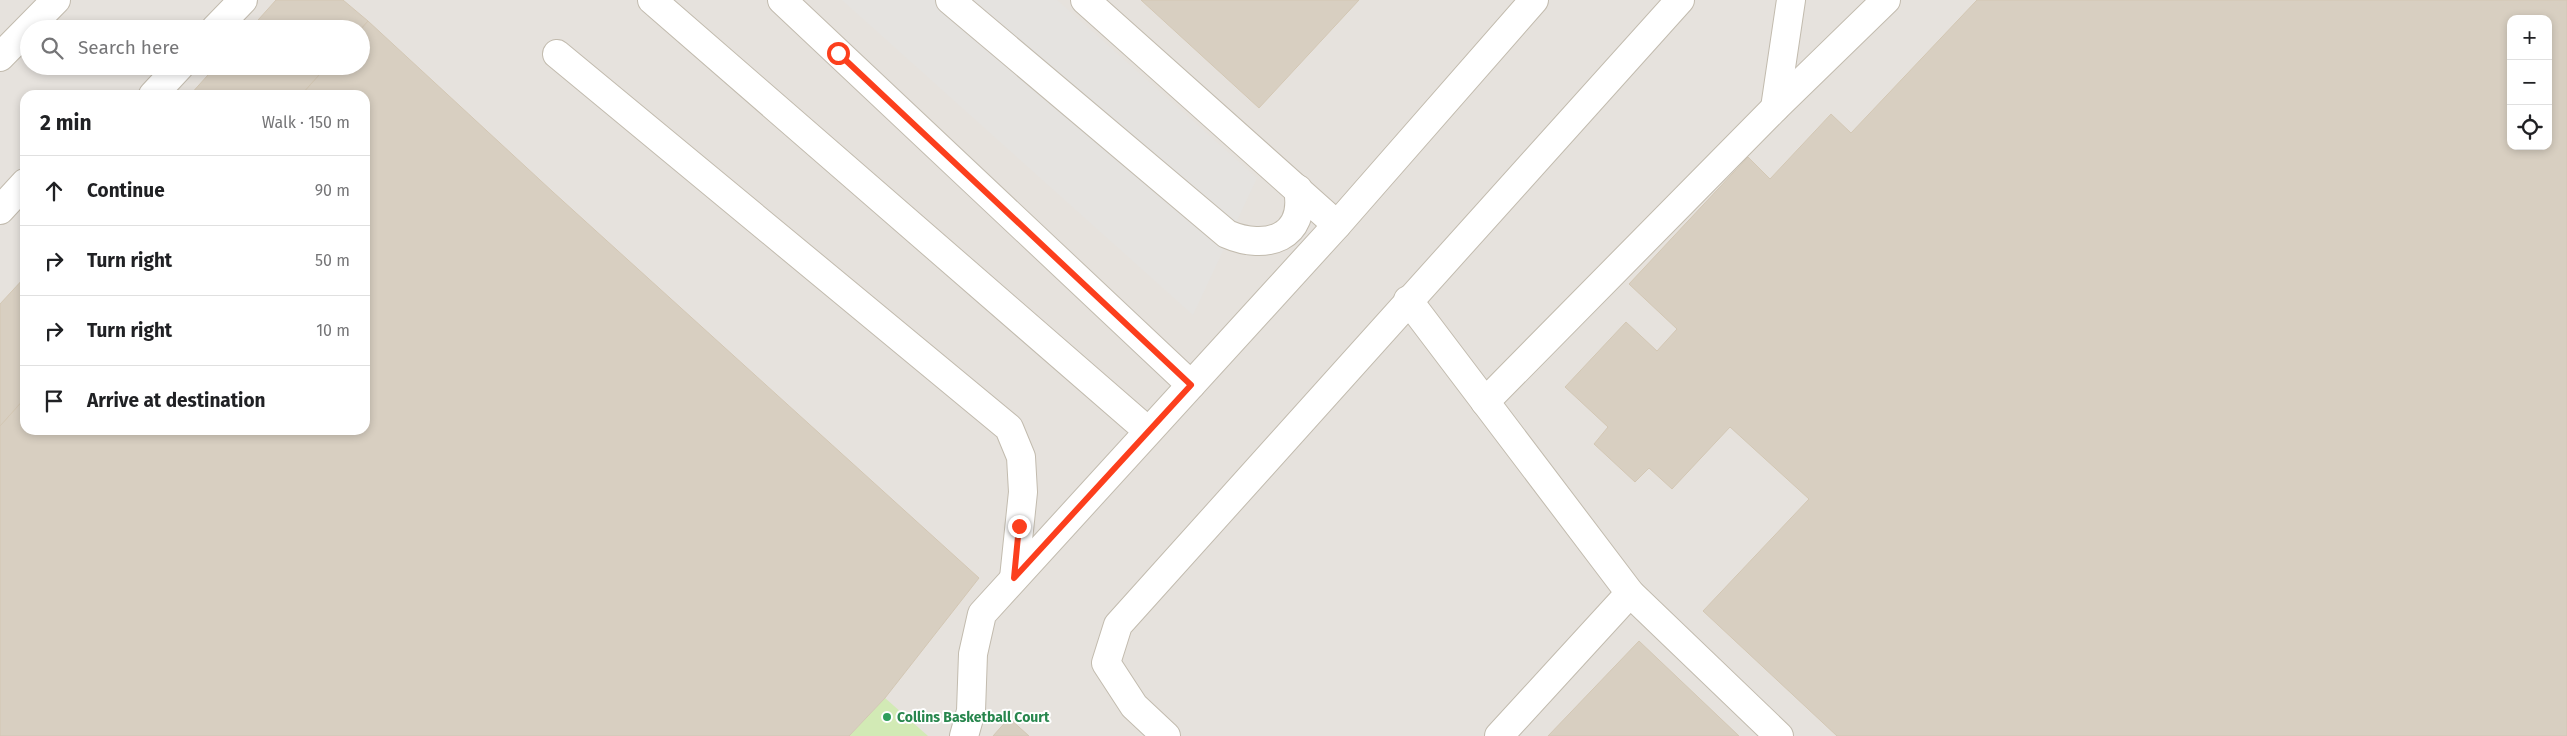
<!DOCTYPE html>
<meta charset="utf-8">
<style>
:root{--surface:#fff;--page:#f2f2f2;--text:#202124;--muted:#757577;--line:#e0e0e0}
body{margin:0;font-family:"Fira Sans",sans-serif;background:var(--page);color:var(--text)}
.controls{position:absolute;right:15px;top:15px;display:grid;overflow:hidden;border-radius:10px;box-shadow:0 2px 8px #0003}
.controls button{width:45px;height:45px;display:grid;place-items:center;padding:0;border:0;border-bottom:1px solid var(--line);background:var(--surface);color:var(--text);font:25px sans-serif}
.stop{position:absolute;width:15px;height:15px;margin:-11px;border:4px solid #fc3f1d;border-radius:50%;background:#fff}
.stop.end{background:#fc3f1d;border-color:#fff;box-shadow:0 1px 5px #0008}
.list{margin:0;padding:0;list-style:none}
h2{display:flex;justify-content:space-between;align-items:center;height:65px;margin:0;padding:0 20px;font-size:21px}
h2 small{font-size:16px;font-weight:400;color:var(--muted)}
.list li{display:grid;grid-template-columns:32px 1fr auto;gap:15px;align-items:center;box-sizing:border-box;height:70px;padding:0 20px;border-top:1px solid var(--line)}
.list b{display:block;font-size:19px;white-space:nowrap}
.list em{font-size:16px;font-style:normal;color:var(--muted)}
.icon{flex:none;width:28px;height:28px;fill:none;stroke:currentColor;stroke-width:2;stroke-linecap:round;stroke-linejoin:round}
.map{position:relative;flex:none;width:2567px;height:736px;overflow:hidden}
.search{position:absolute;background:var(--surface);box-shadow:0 2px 8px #0003;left:20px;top:20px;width:350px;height:55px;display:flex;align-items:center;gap:12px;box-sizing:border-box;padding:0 18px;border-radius:28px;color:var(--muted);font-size:19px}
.panel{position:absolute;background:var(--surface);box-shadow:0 2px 8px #0003;left:20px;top:90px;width:350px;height:345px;border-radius:15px}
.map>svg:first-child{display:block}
.industrial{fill:#e6e2dd;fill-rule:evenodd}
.green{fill:#d2eab5}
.parking{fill:#e5e3e0}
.building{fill:#d8cfc1;stroke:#d3c7b4;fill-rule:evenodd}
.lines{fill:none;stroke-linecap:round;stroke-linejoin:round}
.minor-casing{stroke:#c2bbae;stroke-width:30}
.minor{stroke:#fff;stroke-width:28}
.route{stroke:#fc3f1d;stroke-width:6}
.leisure-dot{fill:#2e9e5b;stroke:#fff;stroke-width:2}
.labels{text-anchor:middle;stroke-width:4;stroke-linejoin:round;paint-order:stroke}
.leisure-label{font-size:14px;font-weight:bold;fill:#27864d;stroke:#fff;text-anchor:start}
</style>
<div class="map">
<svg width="2567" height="736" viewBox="0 0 2567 736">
<rect width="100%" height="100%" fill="#f6f3ec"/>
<path class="industrial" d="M0 0H2567V736H0ZM2511 19H2548V146H2511ZM29 29H361V66H29ZM25 95H365V430H25Z"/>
<path class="green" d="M885 698 928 736H849Z"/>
<path class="parking" d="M842 0H1057L1257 178 1193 315Z"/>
<g class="building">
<path d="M276 0H343L368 21 361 29H250Z"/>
<path d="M1141 0H1359L1259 108Z"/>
<path d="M1977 0H2567V736H1837L1703 611 1809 499 1730 427 1672 489 1649 468 1635 482 1594 444 1608 427 1565 387 1626 322 1657 351 1677 329 1629 284 1748 157 1770 179 1831 114 1851 133ZM2511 19H2548V146H2511Z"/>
<path d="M368 21 553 192 979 578 885 698 849 736H0V426L25 398V430H365V95H301L327 66H361V29Z"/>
<path d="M216 66H327L301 95H190Z"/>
<path d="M25 277V398L0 426V304Z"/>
<path d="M1639 641 1739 736H1548Z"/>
<path d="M1009 718 1029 736H993Z"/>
</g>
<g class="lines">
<g class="minor-casing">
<g id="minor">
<path d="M652 0 1148 431"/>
<path d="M782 0 1191 385"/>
<path d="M950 0 1227 234C1266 251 1307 238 1298 189"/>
<path d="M1085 0 1337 225"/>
<path d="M215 29 243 0"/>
<path d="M557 54 1009 428 1021 457 1023 492 1014 578"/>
<path d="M0 57 56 0"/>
<path d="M153 95 180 66"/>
<path d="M1775 108 1791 0"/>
<path d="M0 210 25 183"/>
<path d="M1408 300 1630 593 1779 736"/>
<path d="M1485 402 1775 108 1886 0"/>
<path d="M964 736 971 711 973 654 982 614 1337 225 1534 0"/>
<path d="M1166 736 1134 706 1106 663 1118 625 1680 0"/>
<path d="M1499 736 1630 593"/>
</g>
</g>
<use href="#minor" class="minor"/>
</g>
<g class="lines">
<path class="route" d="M838 53 1191 385 1014 578 1019 526"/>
</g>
<circle class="leisure-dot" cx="887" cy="717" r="5"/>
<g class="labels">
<g class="leisure-label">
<text x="897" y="722">Collins Basketball Court</text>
</g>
</g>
</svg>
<div class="controls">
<button>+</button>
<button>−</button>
<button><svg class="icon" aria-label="locate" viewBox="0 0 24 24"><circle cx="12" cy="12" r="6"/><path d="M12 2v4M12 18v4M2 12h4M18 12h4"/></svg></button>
</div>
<div class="stop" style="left:838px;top:53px"></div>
<div class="stop end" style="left:1019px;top:526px"></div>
<div class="search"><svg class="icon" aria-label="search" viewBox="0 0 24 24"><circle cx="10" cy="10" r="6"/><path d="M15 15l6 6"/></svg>Search here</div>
<section class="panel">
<h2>2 min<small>Walk · 150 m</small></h2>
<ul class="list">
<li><svg class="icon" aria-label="ahead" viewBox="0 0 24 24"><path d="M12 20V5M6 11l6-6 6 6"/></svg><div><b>Continue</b></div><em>90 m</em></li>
<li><svg class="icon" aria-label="right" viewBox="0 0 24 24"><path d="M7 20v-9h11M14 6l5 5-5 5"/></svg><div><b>Turn right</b></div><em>50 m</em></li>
<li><svg class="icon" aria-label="right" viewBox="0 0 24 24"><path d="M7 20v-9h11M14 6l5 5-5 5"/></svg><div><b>Turn right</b></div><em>10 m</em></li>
<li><svg class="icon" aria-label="arrive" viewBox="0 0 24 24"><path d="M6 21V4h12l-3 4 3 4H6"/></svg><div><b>Arrive at destination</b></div></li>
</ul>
</section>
</div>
